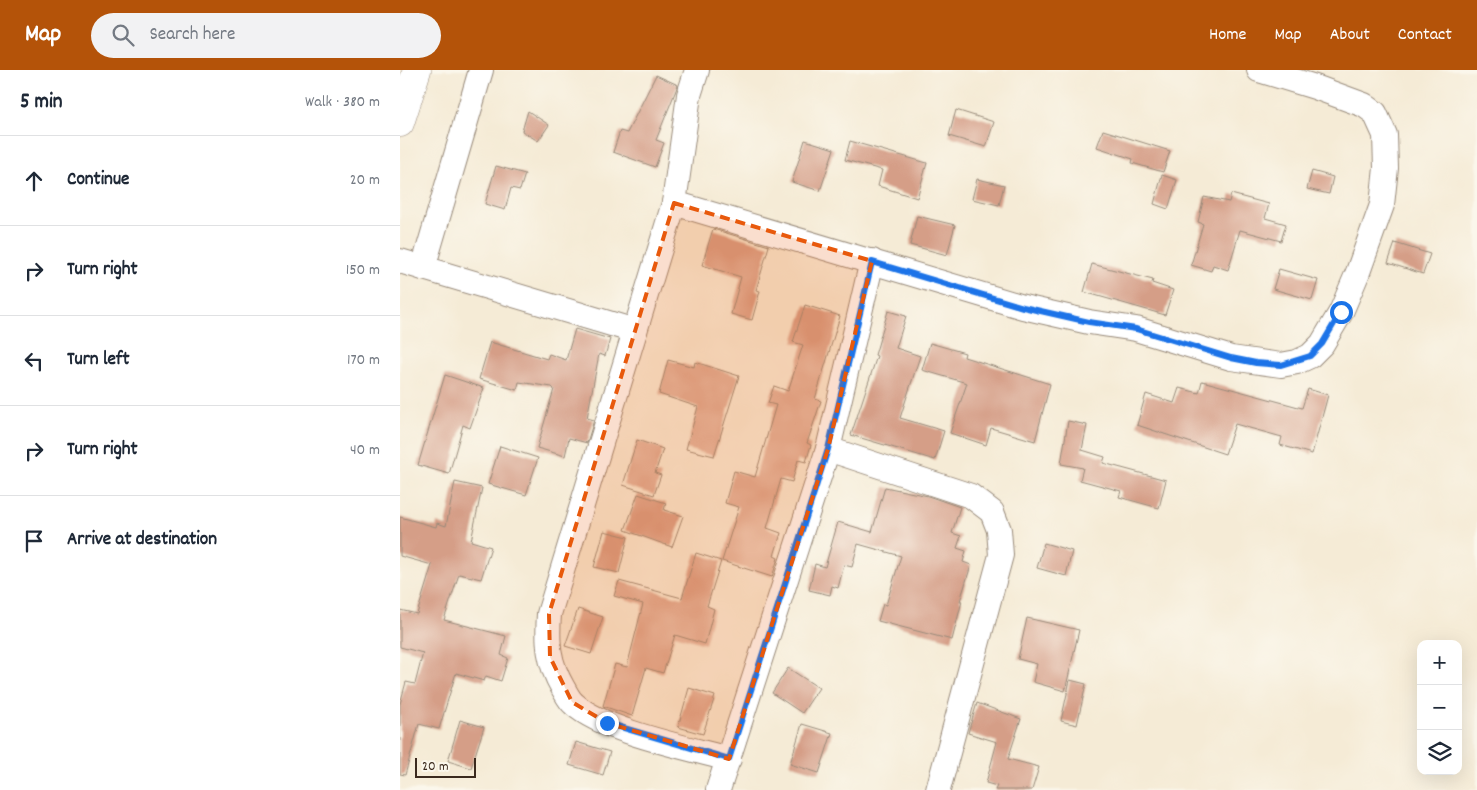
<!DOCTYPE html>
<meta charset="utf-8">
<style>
:root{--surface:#fff;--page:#f2f2f3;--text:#1f2937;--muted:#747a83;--line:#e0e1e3;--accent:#b45309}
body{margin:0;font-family:Dekko,sans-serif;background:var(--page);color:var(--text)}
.controls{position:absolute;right:15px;bottom:15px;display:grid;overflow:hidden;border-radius:10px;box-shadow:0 5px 20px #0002}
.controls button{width:45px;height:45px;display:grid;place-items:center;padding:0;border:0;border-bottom:1px solid var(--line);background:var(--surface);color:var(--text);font:25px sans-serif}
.scale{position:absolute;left:15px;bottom:12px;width:61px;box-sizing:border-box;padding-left:5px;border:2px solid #3b2a1e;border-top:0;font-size:14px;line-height:18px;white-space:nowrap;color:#3b2a1e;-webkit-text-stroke:4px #fbf7ec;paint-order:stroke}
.stop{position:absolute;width:15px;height:15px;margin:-11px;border:4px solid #1a73e8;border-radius:50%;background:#fff}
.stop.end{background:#1a73e8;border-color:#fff;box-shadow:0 1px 5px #0008}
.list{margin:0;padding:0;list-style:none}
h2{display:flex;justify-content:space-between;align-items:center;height:65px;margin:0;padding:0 20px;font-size:21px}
h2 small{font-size:16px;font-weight:400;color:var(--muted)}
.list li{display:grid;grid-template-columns:32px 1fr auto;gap:15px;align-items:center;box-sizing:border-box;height:90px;padding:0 20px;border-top:1px solid var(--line)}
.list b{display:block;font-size:19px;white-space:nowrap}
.list em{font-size:16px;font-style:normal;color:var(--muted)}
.icon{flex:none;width:28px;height:28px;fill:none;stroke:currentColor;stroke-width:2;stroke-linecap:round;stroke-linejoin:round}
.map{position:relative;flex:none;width:1077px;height:720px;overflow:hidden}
header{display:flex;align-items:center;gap:30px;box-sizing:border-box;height:70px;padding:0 25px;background:var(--accent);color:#fff}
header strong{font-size:24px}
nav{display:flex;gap:28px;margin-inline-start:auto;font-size:18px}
.search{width:350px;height:45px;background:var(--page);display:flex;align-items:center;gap:12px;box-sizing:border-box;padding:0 18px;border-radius:28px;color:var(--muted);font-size:19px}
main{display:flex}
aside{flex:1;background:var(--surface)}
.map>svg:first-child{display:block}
.building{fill:#d59e87}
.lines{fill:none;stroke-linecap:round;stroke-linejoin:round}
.street-casing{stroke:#988a7a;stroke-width:26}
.highway-casing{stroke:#988a7a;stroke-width:29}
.street{stroke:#fff;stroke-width:24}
.highway{stroke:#fff;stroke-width:28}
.route{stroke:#1a73e8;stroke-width:6}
.marked{fill:#e8590c;fill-opacity:0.2;stroke:#e8590c;stroke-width:4;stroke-dasharray:10 6;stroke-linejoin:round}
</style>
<header>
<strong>Map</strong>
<div class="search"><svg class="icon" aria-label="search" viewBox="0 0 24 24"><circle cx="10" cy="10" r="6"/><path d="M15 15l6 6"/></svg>Search here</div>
<nav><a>Home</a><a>Map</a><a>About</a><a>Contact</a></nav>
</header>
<main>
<aside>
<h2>5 min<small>Walk · 380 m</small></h2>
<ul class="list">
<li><svg class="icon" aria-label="ahead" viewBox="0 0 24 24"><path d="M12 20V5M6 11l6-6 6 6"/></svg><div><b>Continue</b></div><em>20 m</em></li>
<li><svg class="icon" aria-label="right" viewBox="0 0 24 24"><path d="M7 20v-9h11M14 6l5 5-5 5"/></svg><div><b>Turn right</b></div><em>150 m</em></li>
<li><svg class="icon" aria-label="left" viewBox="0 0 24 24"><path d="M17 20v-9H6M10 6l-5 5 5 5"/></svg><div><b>Turn left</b></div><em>170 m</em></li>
<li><svg class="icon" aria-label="right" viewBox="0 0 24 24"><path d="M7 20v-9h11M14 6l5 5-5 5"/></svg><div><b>Turn right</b></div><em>40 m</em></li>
<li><svg class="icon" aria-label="arrive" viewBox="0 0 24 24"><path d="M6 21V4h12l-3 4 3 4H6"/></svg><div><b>Arrive at destination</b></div></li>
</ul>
</aside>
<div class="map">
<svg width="1077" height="720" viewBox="0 0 1077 720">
<rect width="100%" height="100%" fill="#fbf7ec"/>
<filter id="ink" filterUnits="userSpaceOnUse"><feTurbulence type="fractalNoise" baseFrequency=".02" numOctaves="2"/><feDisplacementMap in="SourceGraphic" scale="10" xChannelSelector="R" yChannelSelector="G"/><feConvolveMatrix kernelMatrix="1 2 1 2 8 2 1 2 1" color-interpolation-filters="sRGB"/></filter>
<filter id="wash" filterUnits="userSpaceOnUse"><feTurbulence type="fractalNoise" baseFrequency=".0096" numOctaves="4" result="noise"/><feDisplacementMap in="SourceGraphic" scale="20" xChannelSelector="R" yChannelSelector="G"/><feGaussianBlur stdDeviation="1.12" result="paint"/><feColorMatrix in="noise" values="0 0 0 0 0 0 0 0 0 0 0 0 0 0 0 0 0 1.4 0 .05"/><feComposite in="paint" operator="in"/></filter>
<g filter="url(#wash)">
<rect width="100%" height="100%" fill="#f5ebd6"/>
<g id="blocks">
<g class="building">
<path d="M256 5 278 15 256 70 264 73 255 97 213 82 220 61 227 63Z"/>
<path d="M556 40 594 52 586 77 549 66Z"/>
<path d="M128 41 149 55 138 71 122 61Z"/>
<path d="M703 60 770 81 763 102 732 93 733 89 697 77Z"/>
<path d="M405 70 434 79 420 121 392 112Z"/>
<path d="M450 71 527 93 517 128 478 116 482 100 445 90Z"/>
<path d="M96 96 125 104 120 120 111 118 105 140 85 134Z"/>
<path d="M912 101 933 107 929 124 907 119Z"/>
<path d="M762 105 777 110 768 139 754 134Z"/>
<path d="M577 109 604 115 599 135 572 129Z"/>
<path d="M831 124 869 134 865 148 886 154 881 171 840 160 828 200 813 195 811 201 791 195 803 154 798 152 804 127 829 132Z"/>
<path d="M517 146 555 155 547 185 510 175Z"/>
<path d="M313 159 369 176 356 220 360 221 352 250 331 244 341 207 302 195Z"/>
<path d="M995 173 1030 184 1023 204 988 193Z"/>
<path d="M692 194 753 210 752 213 773 220 765 245 684 222Z"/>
<path d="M879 199 918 210 912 230 873 219Z"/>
<path d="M405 235 440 246 415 329 421 331 407 373 411 375 406 392 398 390 392 412 381 409 367 458 381 463 374 486 378 488 372 507 322 491 339 437 325 433 334 401 355 407 376 335 368 333 374 316 388 321 403 275 393 272Z"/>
<path d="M488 241 506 246 496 278 520 286 500 348 544 361 535 390 451 365 477 286 475 285Z"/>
<path d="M175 259 210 269 205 286 199 284 187 348 194 350 187 373 169 368 165 386 137 378 154 319 152 317 119 312 117 320 79 309 90 272 147 289 149 284 166 290Z"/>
<path d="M530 273 565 283 564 287 650 314 635 371 591 358 586 375 550 363 567 313 522 300Z"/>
<path d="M268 290 294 297 295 292 339 306 314 386 286 379 298 337 259 324Z"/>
<path d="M45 305 84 318 70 358 63 355 49 404 18 395Z"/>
<path d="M802 311 902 338 908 319 928 325 912 384 880 375 882 367 835 354 825 384 737 355 746 324 774 333 779 318 799 323Z"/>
<path d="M668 351 687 355 682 380 705 387 703 393 766 410 759 438 719 427 721 421 680 410 683 398 661 394Z"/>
<path d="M237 370 263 379 255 403 261 405 254 425 223 415Z"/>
<path d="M100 376 138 388 126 425 88 414Z"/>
<path d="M55 412 82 418 71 471 91 477 81 509 59 504 44 550 106 566 101 585 108 588 101 611 86 606 84 611 56 603 39 659 19 654 5 705 0 704V634L6 612 15 614 23 583 0 577V540L17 544 32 495 0 486V447L36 457 37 453 46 456Z"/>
<path d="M485 417 528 426 560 437 552 463 561 466 557 478 566 481 563 492 571 495 560 531H562L552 570 478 551 483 534 486 535 501 486 458 474 452 497 444 495 438 518 432 516 430 525 409 520 415 494 425 497 438 452 472 462Z"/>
<path d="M238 424 266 433 264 440 283 446 272 477 225 460Z"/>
<path d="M204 461 228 467 219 503 194 497Z"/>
<path d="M644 473 672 481 666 506 637 498Z"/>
<path d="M296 483 321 491 307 536 314 539 305 574 275 565 263 603 246 598 232 646 203 636 215 594 227 597 243 534 214 526 219 511 282 528Z"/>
<path d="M178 539 203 547 191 584 165 576Z"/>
<path d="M627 548 679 560 665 621 633 612 637 594 618 589Z"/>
<path d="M388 598 419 618 402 643 372 623Z"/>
<path d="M670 610 686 614 677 655 661 651Z"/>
<path d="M289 618 315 626 303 664 278 657Z"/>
<path d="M577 633 621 649 608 689 639 697 632 720H595L597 716 586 713 597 672 568 663Z"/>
<path d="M60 650 84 657 71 698 48 691Z"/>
<path d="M402 654 432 663 419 703 390 694Z"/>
<path d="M176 672 210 682 203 705 169 695Z"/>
</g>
</g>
</g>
<g filter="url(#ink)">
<use href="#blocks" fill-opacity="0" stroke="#988a7a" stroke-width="1"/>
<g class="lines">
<g class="street-casing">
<g id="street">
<path d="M297 0 289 25 274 133 149 544C147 573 148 592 163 618 166 623 169 630 174 634 203 661 288 678 329 689"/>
<path d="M274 133 623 237 689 252 736 259 831 288 881 295 897 292 910 286 922 274 941 242 958 202 982 135 986 98 985 65 975 43 964 35 915 17 859 0"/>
<path d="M0 191 235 261"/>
<path d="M23 198 81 0"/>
<path d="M428 379 571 426 592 442 599 460 601 485 538 720"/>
<path d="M318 720 428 379 472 191"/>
</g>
</g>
<g class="highway-casing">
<path id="highway" d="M0 53 17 0"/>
</g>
<use href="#street" class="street"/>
<use href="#highway" class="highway"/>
</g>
</g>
<g class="lines" filter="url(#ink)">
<path class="route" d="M207 653 329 689 428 379 472 192 623 237 689 252 736 259 831 288 856 293 881 295 910 286 922 274 941 242"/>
</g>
<path class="marked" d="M274 133 472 191 428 379 329 689 207 653 172 632 150 587 149 544Z"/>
</svg>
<div class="controls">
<button>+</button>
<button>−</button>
<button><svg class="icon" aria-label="layers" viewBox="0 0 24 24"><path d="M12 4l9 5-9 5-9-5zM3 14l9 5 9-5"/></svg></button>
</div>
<div class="scale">20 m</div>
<div class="stop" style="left:941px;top:242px"></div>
<div class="stop end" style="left:207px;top:653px"></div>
</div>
</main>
